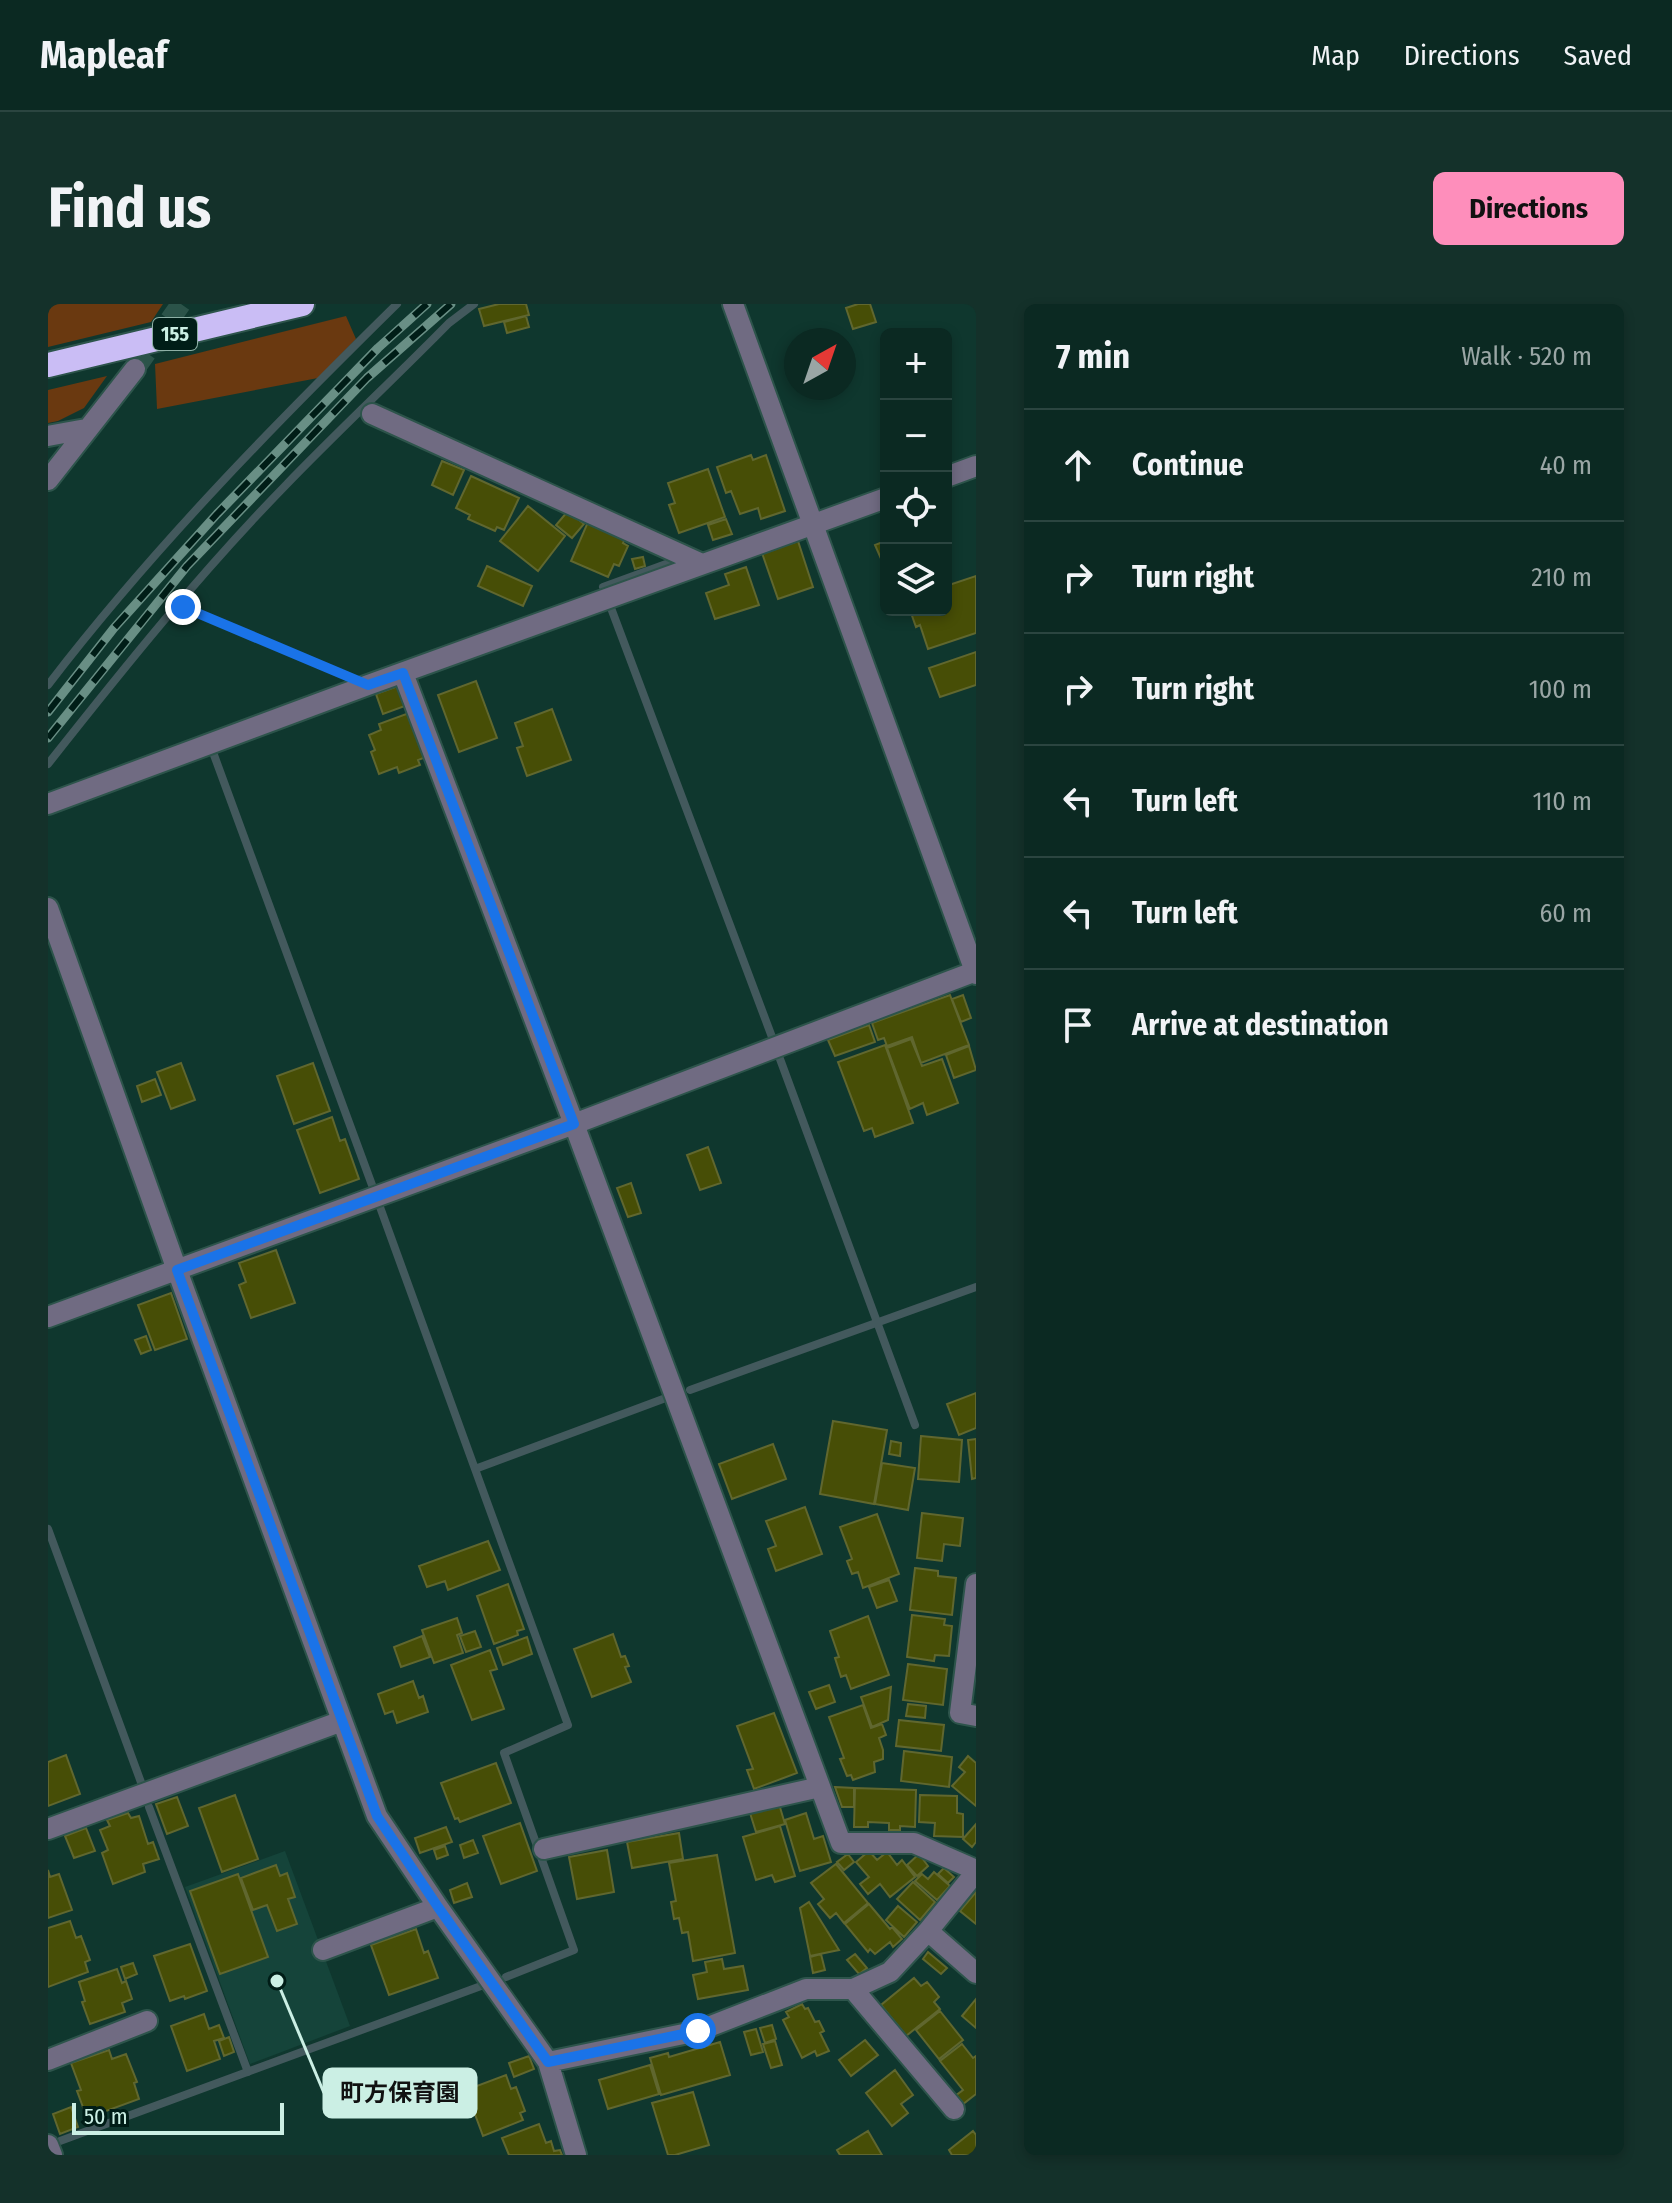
<!DOCTYPE html>
<html lang="en">
<head>
<meta charset="utf-8">
<style>
	body { margin:0; font-family:"Fira Sans Condensed","Noto Sans JP",sans-serif; background:#14312a; color:#f1f3f6 }
	.controls { position:absolute; right:24px; top:24px; display:grid; overflow:hidden; border-radius:12px; box-shadow:0 4px 12px #0003 }
	.controls button { width:72px; height:72px; display:grid; place-items:center; padding:0; border:0; border-bottom:2px solid #2b4540; background:#0b2922; color:#f1f3f6; font:40px sans-serif }
	.compass { position:absolute; left:736px; top:24px; width:72px; height:72px; border-radius:50%; background:#0b2922; box-shadow:0 4px 12px #0003; rotate:40deg }
	.scale { position:absolute; left:24px; bottom:20px; width:212px; box-sizing:border-box; padding-left:8px; border:4px solid #cbefe4; border-top:0; font-size:22px; line-height:28px; white-space:nowrap; color:#cbefe4; -webkit-text-stroke:6px #001d17; paint-order:stroke }
	.stop { position:absolute; width:24px; height:24px; margin:-18px; border:6px solid #1a73e8; border-radius:50%; background:#fff }
	.stop.end { background:#1a73e8; border-color:#fff; box-shadow:0 2px 8px #0008 }
	.list { margin:0; padding:0; list-style:none }
	h2 { display:flex; justify-content:space-between; align-items:center; height:104px; margin:0; padding:0 32px; font-size:34px }
	h2 small { font-size:26px; font-weight:400; color:#9aa6a5 }
	.list li { display:grid; grid-template-columns:52px 1fr auto; gap:24px; align-items:center; box-sizing:border-box; height:112px; padding:0 32px; border-top:2px solid #2b4540 }
	.list b { display:block; font-size:30px; white-space:nowrap }
	.list em { font-size:26px; font-style:normal; color:#9aa6a5 }
	.icon { flex:none; width:44px; height:44px; fill:none; stroke:currentColor; stroke-width:2; stroke-linecap:round; stroke-linejoin:round }
	.map { position:relative; flex:none; width:928px; height:1851px; overflow:hidden; border-radius:12px }
	header { display:flex; align-items:center; gap:48px; box-sizing:border-box; height:112px; padding:0 40px; background:#0b2922; border-bottom:2px solid #2b4540 }
	header strong { font-size:38px }
	nav { display:flex; gap:44px; margin-inline-start:auto; font-size:28px }
	.intro { display:flex; align-items:center; justify-content:space-between; box-sizing:border-box; height:192px; padding:0 48px }
	h1 { margin:0; font-size:56px }
	.button { padding:20px 36px; border-radius:12px; background:#fe8ebb; color:#111; font-size:28px; font-weight:700 }
	main { display:flex; gap:48px; padding:0 48px }
	aside { flex:1; background:#0b2922; border-radius:12px; box-shadow:0 4px 12px #0003 }
	.map>svg:first-child { display:block }
	.built { fill:#15443a }
	.green { fill:#6a3910 }
	.lines { fill:none; stroke-linecap:round; stroke-linejoin:round }
	.stream { stroke:#43595d; stroke-width:8 }
	.building { fill:#474e06; stroke:#60672f; stroke-width:2 }
	.minor-tunnel { stroke:#2b5349; stroke-width:20; stroke-dasharray:20 10; stroke-linecap:butt }
	.minor-casing { stroke:#2d544b; stroke-width:24 }
	.highway-casing { stroke:#2d544b; stroke-width:28 }
	.path { stroke:#73998f; stroke-width:5; stroke-dasharray:6 4; stroke-linecap:butt }
	.minor { stroke:#706b82; stroke-width:20 }
	.highway { stroke:#cabdf5; stroke-width:24 }
	.rail-casing { stroke:#698f85; stroke-width:9 }
	.rail { stroke:#001d17; stroke-width:6; stroke-dasharray:18; stroke-linecap:butt }
	.route { stroke:#1a73e8; stroke-width:10 }
	.labels { text-anchor:middle; stroke-width:7; stroke-linejoin:round; paint-order:stroke }
	.shield { fill:#001d17; stroke:#8eb0a6; stroke-width:2 }
	.shield-label { font-size:20px; font-weight:bold; fill:#cbefe4 }
	.leader { fill:none; stroke:#cbefe4; stroke-width:3 }
	.callout-dot { fill:#cbefe4; stroke:#001d17; stroke-width:3 }
	.callout { fill:#cbefe4; stroke:#cbefe4; stroke-width:3 }
	.callout-label { font-size:24px; text-anchor:middle; font-weight:bold; fill:#111 }
</style>
</head>
<body>
<header>
<strong>Mapleaf</strong>
<nav><a>Map</a><a>Directions</a><a>Saved</a></nav>
</header>
<div class="intro"><h1>Find us</h1><a class="button">Directions</a></div>
<main>
<div class="map">
<svg width="928" height="1851" viewBox="0 0 928 1851">
	<rect width="100%" height="100%" fill="#0f372e"/>
	<path class="built" d="M237 1547 302 1722 202 1760 137 1583Z"/>
	<path class="green" d="M0 0H115L103 18 0 43Z
		M298 12 308 35 270 74 109 105 107 60Z
		M59 72 36 104 10 117 0 119V86Z"/>
	<g class="lines">
		<path class="stream" d="M555 283 629 256
			M563 304 724 733
			M0 381C105 244 226 121 349 0
			M166 451 324 881
			M0 460C75 365 152 269 237 182 290 127 347 74 401 19L426 0
			M732 755 867 1121
			M332 903 427 1165
			M642 1086 928 983
			M0 1225 94 1481
			M101 1503 200 1768
			M458 1673 526 1646 456 1449 520 1421 427 1165 615 1095
			M12 1837 433 1682"/>
	</g>
	<path class="building" d="M451 0H478L481 11 436 22 431 5Z
		M810 0H822L828 18 805 25 798 4Z
		M478 12 481 23 459 29 456 18Z
		M703 151 705 156 718 151 737 207 713 215 710 204 692 210 683 187 678 189 669 163Z
		M394 157 416 166 405 191 384 181Z
		M660 165 677 213 631 229 621 201 627 199 620 179Z
		M423 172 471 194 456 226 449 223 447 227 420 215 422 211 408 204Z
		M480 202 517 232 490 267 452 237Z
		M520 207 536 220 524 234 508 221Z
		M678 215 684 230 665 236 660 221Z
		M540 218 577 235 575 239 580 242 571 262 566 260 560 273 523 257Z
		M750 237 765 283 730 295 714 249Z
		M837 237 838 240V266L827 241Z
		M595 253 597 262 587 265 584 255Z
		M439 262 484 282 475 302 430 282Z
		M698 263 711 301 667 315 658 289 681 281 677 270Z
		M928 272V329L880 345 872 321 868 323 862 306H898V282Z
		M928 348V381L892 393 881 364Z
		M428 377 449 434 411 448 390 391Z
		M350 382 357 402 335 410 328 390Z
		M504 405 523 456 479 472 469 444 475 442 467 419Z
		M361 409 378 453 370 456 372 461 351 469 349 463 331 470 323 448 327 446 321 431 333 426 331 420Z
		M902 691 921 741 873 759 864 733 839 742 836 734 830 736 824 719Z
		M915 691 923 714 913 718 904 695Z
		M821 721 827 738 787 752 780 736Z
		M863 735 874 762 894 755 910 799 879 811 875 799 862 805 839 744Z
		M837 741 865 819 827 833 824 824 816 827 790 758Z
		M921 742 928 766 906 774 898 751Z
		M133 759 147 796 123 805 109 768Z
		M265 759 282 807 246 820 229 772Z
		M107 775 113 791 94 798 89 782Z
		M284 813 292 837 297 835 311 875 272 889 249 826Z
		M660 843 673 879 652 886 639 851Z
		M583 879 593 909 580 913 569 884Z
		M228 946 247 999 203 1014 191 981 198 978 191 959Z
		M123 989 139 1035 107 1046 90 1001Z
		M98 1032 103 1046 93 1050 87 1036Z
		M928 1089V1124L911 1131 899 1100Z
		M785 1117 839 1126 826 1200 772 1190Z
		M873 1132 914 1136 911 1178 870 1175Z
		M928 1135V1174L924 1175 920 1136Z
		M843 1137 853 1139 852 1152 841 1150Z
		M725 1140 738 1175 684 1195 671 1160Z
		M834 1159 867 1164 860 1206 827 1200Z
		M757 1203 774 1250 728 1267 720 1245 728 1242 718 1217Z
		M874 1209 915 1214 912 1242 896 1240 894 1257 869 1254Z
		M829 1210 851 1270 815 1284 810 1268 804 1270 799 1257 804 1255 792 1223Z
		M440 1237 452 1266 400 1286 397 1277 379 1283 371 1262Z
		M867 1264 890 1267V1272L908 1274 904 1311 862 1306Z
		M841 1276 849 1297 829 1304 821 1283Z
		M460 1280 476 1325 469 1327 470 1331 446 1340 429 1292Z
		M864 1311 897 1315 896 1321 904 1322 901 1352 887 1351 886 1357 859 1353Z
		M820 1312 841 1371 803 1385 798 1371 793 1373 787 1354 791 1353 782 1327Z
		M409 1314 414 1329 409 1331 415 1349 386 1359 374 1326Z
		M427 1327 433 1343 418 1348 412 1332Z
		M565 1330 573 1353 577 1352 581 1362 577 1363 583 1378 544 1393 526 1345Z
		M374 1332 382 1353 353 1363 346 1343Z
		M479 1333 484 1350 455 1361 449 1344Z
		M442 1346 449 1365 442 1367 456 1405 424 1416 403 1361Z
		M860 1360 899 1365 895 1401 855 1396Z
		M365 1377 371 1394 375 1392 380 1408 349 1419 345 1407 337 1410 330 1390Z
		M781 1381 787 1398 768 1405 761 1388Z
		M843 1383 840 1416 824 1423 813 1393Z
		M860 1400 878 1402 877 1414 858 1412Z
		M815 1401 823 1424 834 1420 838 1431 831 1434 835 1446V1455L826 1458 827 1468 805 1476 803 1471 799 1472 792 1455 796 1454 781 1413Z
		M726 1409 749 1469 706 1485 699 1466 705 1465 689 1422Z
		M851 1416 896 1421 893 1447 848 1442Z
		M856 1447 904 1453 901 1483 853 1477Z
		M18 1451 32 1490 0 1502V1458Z
		M920 1452 928 1459V1502L904 1482 917 1468 911 1463Z
		M448 1459 463 1499 412 1518 410 1514 407 1515 393 1479Z
		M787 1483 806 1484V1503H794Z
		M807 1484 868 1486 867 1523 852 1522V1526H841V1519L820 1518V1523H806Z
		M187 1491 210 1555 174 1568 151 1504Z
		M872 1491 909 1492V1509L915 1510V1533L886 1532 887 1519 871 1518Z
		M129 1493 140 1522 119 1530 108 1500Z
		M731 1500 737 1520 708 1528 702 1509Z
		M80 1509 83 1514 91 1512 100 1540 105 1538 111 1555 95 1560 97 1568 65 1580 54 1549 60 1546 52 1526 62 1522 59 1516Z
		M758 1509 766 1535 775 1532 783 1558 752 1567 737 1516Z
		M472 1519 489 1567 453 1580 435 1532Z
		M928 1520V1538L924 1543 915 1535Z
		M732 1522 747 1572 727 1578 724 1571 708 1576 695 1533Z
		M398 1523 404 1538 372 1549 367 1534Z
		M38 1524 47 1547 26 1554 17 1532Z
		M631 1529 635 1555 584 1564 579 1538Z
		M425 1536 430 1549 416 1554 412 1541Z
		M397 1542 400 1551 389 1555 386 1546Z
		M559 1546 566 1588 529 1595 521 1553Z
		M821 1547 829 1556 839 1548 849 1561 854 1556 867 1573 842 1593 832 1580 820 1590 812 1580 821 1573 808 1558Z
		M800 1550 806 1558 796 1566 789 1558Z
		M871 1550 880 1562 869 1572 859 1561Z
		M669 1551 687 1649 645 1657 640 1628 634 1629 631 1614 626 1615 623 1598 628 1597 621 1559Z
		M788 1560 820 1599 796 1619 788 1609 782 1614 770 1600 776 1595 763 1579Z
		M228 1561 232 1572 239 1569 247 1593 240 1595 249 1620 229 1627 219 1601 205 1606 193 1574Z
		M896 1564 906 1573 900 1579 890 1570Z
		M0 1566 2 1573 11 1570 24 1606 0 1614Z
		M886 1568 902 1582 889 1596 867 1577 874 1570 880 1575Z
		M190 1570 220 1653 172 1670 142 1587Z
		M865 1578 887 1598 872 1616 849 1595Z
		M419 1579 424 1593 406 1599 402 1586Z
		M928 1588V1620L912 1607Z
		M761 1598 791 1646 762 1652 752 1604Z
		M821 1600 842 1625 844 1623 854 1635 845 1643 842 1638 827 1650 822 1645 820 1648 797 1620Z
		M850 1602 869 1618 856 1633 838 1616Z
		M22 1617 28 1634 33 1632 42 1656 37 1658 40 1668 0 1683V1624Z
		M368 1625 376 1649 380 1647 390 1674 341 1691 323 1641Z
		M142 1640 159 1687 137 1695 136 1692 122 1697 106 1652Z
		M880 1648 899 1664 893 1670 875 1655Z
		M773 1650 777 1666 765 1669 762 1653Z
		M807 1650 819 1664 811 1670 799 1656Z
		M674 1655 676 1665 695 1662 700 1686 650 1695 645 1671 659 1668 657 1658Z
		M85 1659 89 1670 77 1675 73 1663Z
		M69 1665 74 1679 78 1677 84 1695 74 1699 77 1708 42 1720 34 1698 37 1697 31 1678Z
		M866 1674 873 1682 879 1678 891 1693 886 1698 892 1705 858 1732 833 1701Z
		M928 1695V1724L914 1712Z
		M754 1700 757 1705 760 1704 767 1718 771 1717 776 1727 772 1729 781 1747 769 1752 767 1747 754 1754 735 1716 741 1713 738 1708Z
		M892 1707 915 1736 891 1755 868 1726Z
		M156 1710 161 1725 171 1721 176 1734 166 1737 172 1755 139 1767 123 1722Z
		M724 1721 728 1735 717 1739 712 1724Z
		M708 1725 715 1748 703 1751 696 1728Z
		M181 1733 186 1748 176 1752 171 1737Z
		M817 1736 830 1751 803 1772 791 1756Z
		M727 1737 734 1761 723 1764 715 1740Z
		M672 1738 682 1771 613 1791 602 1754 620 1749 621 1753Z
		M914 1740 925 1754 928 1752V1790L910 1804 903 1795 915 1786 892 1757Z
		M61 1746 64 1755 78 1750 89 1778 86 1779 91 1795 39 1814 29 1787 33 1786 23 1759Z
		M481 1752 486 1765 466 1773 461 1759Z
		M602 1761 611 1790 560 1805 551 1776Z
		M847 1766 865 1791 853 1800 860 1809 844 1822 818 1789Z
		M458 1771 463 1785 468 1783 477 1807 472 1809 475 1816 435 1832 418 1786Z
		M645 1788 661 1841 627 1851H620L604 1799Z
		M23 1803 30 1823 12 1830 5 1810Z
		M491 1820 498 1839 503 1837 506 1847 512 1846 514 1851H461L454 1834Z
		M820 1827 834 1851H792L789 1846Z
		M925 1827 928 1831V1851H904L901 1846Z"/>
	<g class="lines">
		<path class="minor-tunnel" d="M87 65 133 0"/>
		<g class="minor-casing">
			<path id="minor" d="M685 0 928 670
				M324 110 654 260
				M0 132 38 125
				M898 173 928 162
				M0 176 87 65
				M355 369 526 820 793 1539H866L928 1566
				M0 500 320 381 838 194
				M0 604 129 966 329 1512 390 1603 500 1758 528 1851
				M0 1013 526 820 928 667
				M928 1280 912 1409 928 1412
				M0 1525 294 1417
				M496 1545 772 1483
				M880 1627 928 1669
				M275 1646 390 1603
				M805 1685 906 1805
				M0 1756 99 1717
				M500 1758 650 1727 758 1685H805L842 1668 880 1627 928 1568
				M0 1841 4 1851"/>
		</g>
		<g class="highway-casing">
			<path id="highway" d="M0 61 254 0"/>
		</g>
		<path class="path" d="M135 303 289 368"/>
		<use href="#minor" class="minor"/>
		<use href="#highway" class="highway"/>
		<g class="rail-casing">
			<path id="rail" d="M0 408 66 324 169 210 330 44 379 0
				M0 434 139 262 319 74 403 0"/>
		</g>
		<use href="#rail" class="rail"/>
	</g>
	<g class="lines">
		<path class="route" d="M135 303 320 381 355 369 526 820 129 966 329 1512 390 1603 500 1758 650 1727"/>
	</g>
	<g class="labels">
		<rect class="shield" x="105" y="14" width="44" height="32" rx="6"/>
		<g class="shield-label">
			<text x="127" y="37">155</text>
		</g>
	</g>
	<path class="leader" d="M229 1677L276 1789"/>
	<circle class="callout-dot" cx="229" cy="1677" r="8"/>
	<rect class="callout" x="276" y="1765" width="152" height="48" rx="8"/>
	<g class="callout-label">
		<text x="352" y="1797">町方保育園</text>
	</g>
</svg>
<div class="controls">
<button>+</button>
<button>−</button>
<button><svg class="icon" aria-label="locate" viewBox="0 0 24 24"><circle cx="12" cy="12" r="6"/><path d="M12 2v4M12 18v4M2 12h4M18 12h4"/></svg></button>
<button><svg class="icon" aria-label="layers" viewBox="0 0 24 24"><path d="M12 4l9 5-9 5-9-5zM3 14l9 5 9-5"/></svg></button>
</div>
<svg class="compass" viewBox="-18 -18 36 36"><path d="M0-13l5 13h-10z" fill="#e53935"/><path d="M0 13l5-13h-10z" fill="#9aa6a5"/></svg>
<div class="scale">50 m</div>
<div class="stop" style="left:650px;top:1727px"></div>
<div class="stop end" style="left:135px;top:303px"></div>
</div>
<aside>
<h2>7 min<small>Walk · 520 m</small></h2>
<ul class="list">
<li><svg class="icon" aria-label="ahead" viewBox="0 0 24 24"><path d="M12 20V5M6 11l6-6 6 6"/></svg><div><b>Continue</b></div><em>40 m</em></li>
<li><svg class="icon" aria-label="right" viewBox="0 0 24 24"><path d="M7 20v-9h11M14 6l5 5-5 5"/></svg><div><b>Turn right</b></div><em>210 m</em></li>
<li><svg class="icon" aria-label="right" viewBox="0 0 24 24"><path d="M7 20v-9h11M14 6l5 5-5 5"/></svg><div><b>Turn right</b></div><em>100 m</em></li>
<li><svg class="icon" aria-label="left" viewBox="0 0 24 24"><path d="M17 20v-9H6M10 6l-5 5 5 5"/></svg><div><b>Turn left</b></div><em>110 m</em></li>
<li><svg class="icon" aria-label="left" viewBox="0 0 24 24"><path d="M17 20v-9H6M10 6l-5 5 5 5"/></svg><div><b>Turn left</b></div><em>60 m</em></li>
<li><svg class="icon" aria-label="arrive" viewBox="0 0 24 24"><path d="M6 21V4h12l-3 4 3 4H6"/></svg><div><b>Arrive at destination</b></div></li>
</ul>
</aside>
</main>
</body>
</html>
